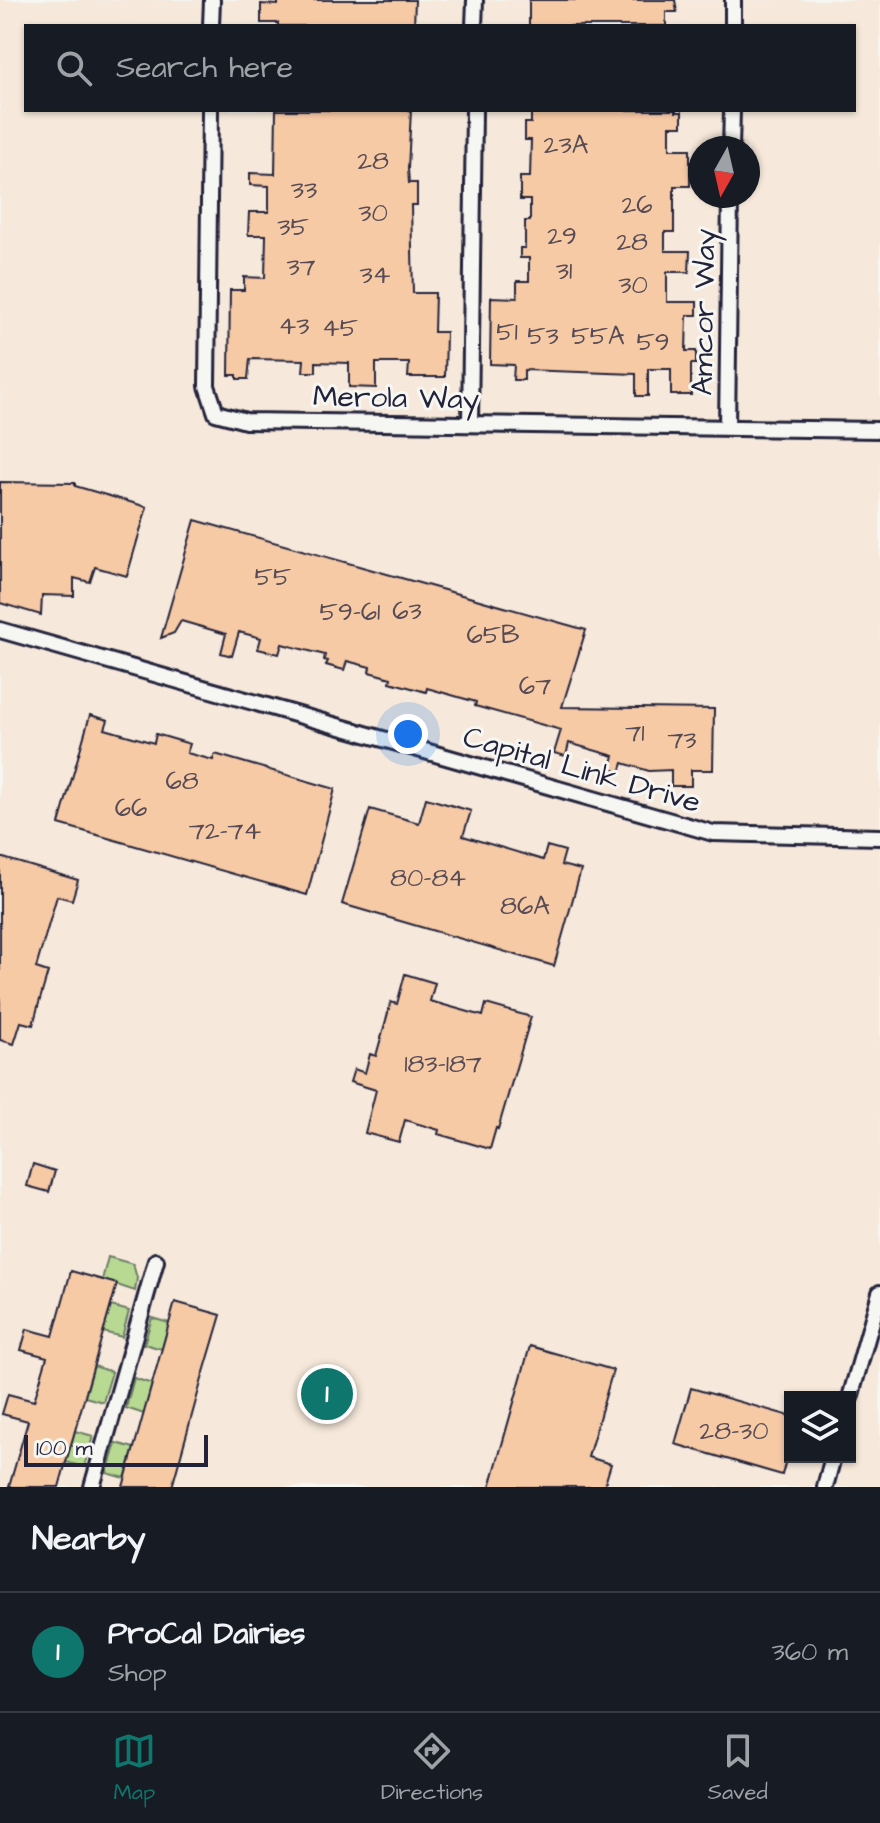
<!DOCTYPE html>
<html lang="en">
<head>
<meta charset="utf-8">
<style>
	body { margin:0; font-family:"Architects Daughter",sans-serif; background:#20242c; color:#f1f3f6 }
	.controls { position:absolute; right:24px; bottom:24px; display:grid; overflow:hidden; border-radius:0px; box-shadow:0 2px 6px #0004 }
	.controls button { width:72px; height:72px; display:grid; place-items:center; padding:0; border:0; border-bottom:2px solid #363941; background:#171b24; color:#f1f3f6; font:40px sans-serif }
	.compass { position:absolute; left:688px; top:136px; width:72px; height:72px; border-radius:50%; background:#171b24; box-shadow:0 2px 6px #0004; rotate:188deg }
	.scale { position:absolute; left:24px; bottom:20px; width:184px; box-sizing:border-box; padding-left:8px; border:4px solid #22223b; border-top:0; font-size:22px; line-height:28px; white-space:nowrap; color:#22223b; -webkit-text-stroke:6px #f6f6f2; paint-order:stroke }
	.you { position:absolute; left:408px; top:734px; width:28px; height:28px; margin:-20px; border:6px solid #fff; border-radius:50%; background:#1a73e8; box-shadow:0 0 0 12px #1a73e833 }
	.badge { display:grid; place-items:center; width:52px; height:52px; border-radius:50%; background:#0f766e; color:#fff; font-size:26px; font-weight:700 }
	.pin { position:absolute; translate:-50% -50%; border:4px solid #fff; box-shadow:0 2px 8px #0006 }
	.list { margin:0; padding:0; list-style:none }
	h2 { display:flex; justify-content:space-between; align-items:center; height:104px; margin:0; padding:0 32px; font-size:34px }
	h2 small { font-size:26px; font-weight:400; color:#9ea1a6 }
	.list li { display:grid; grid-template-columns:52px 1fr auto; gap:24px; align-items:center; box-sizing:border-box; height:120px; padding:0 32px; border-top:2px solid #363941 }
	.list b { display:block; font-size:30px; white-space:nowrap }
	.list p { margin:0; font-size:26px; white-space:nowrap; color:#9ea1a6 }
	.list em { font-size:26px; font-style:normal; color:#9ea1a6 }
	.icon { flex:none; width:44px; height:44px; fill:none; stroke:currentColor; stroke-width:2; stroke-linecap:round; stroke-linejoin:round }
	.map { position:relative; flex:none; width:880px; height:1487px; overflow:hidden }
	.search { position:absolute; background:#171b24; box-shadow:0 2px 6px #0004; left:24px; right:24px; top:24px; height:88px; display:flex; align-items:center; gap:20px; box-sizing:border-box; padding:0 28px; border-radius:0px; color:#9ea1a6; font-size:30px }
	.sheet { height:224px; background:#171b24 }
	nav { display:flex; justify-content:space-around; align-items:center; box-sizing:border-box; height:112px; border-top:2px solid #363941; background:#171b24; font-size:22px; color:#9ea1a6 }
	nav a { display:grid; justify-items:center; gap:4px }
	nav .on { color:#0f766e }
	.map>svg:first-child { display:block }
	.built { fill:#f6e9db; fill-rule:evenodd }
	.green { fill:#b8d992; stroke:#6d7e66; stroke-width:2 }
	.building { fill:#f7caa6; stroke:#22223b; stroke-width:2 }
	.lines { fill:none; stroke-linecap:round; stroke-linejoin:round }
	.minor-casing { stroke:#22223b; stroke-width:20 }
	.minor { stroke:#f6f6f2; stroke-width:14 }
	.labels { text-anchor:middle; stroke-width:6; stroke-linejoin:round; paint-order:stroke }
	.number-label { font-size:26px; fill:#574c56 }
	.street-label { font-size:30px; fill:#22223b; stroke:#f6f6f2 }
</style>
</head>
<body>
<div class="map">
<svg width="880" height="1487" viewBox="0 0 880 1487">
	<rect width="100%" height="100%" fill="#f6f6f2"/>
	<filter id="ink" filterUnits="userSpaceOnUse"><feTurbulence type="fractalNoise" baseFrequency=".0125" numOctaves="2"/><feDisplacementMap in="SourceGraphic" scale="16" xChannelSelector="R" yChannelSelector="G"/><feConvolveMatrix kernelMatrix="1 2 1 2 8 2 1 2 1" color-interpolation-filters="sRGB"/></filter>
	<g filter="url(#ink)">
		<path class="built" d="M0 0H880V1487H0ZM26 26H854V110H26ZM700 148H748V196H700ZM790 1397H850V1457H790Z"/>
		<path class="green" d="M108 1257 133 1264 137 1278 135 1291 102 1280Z
			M111 1306 129 1311 122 1337 103 1332Z
			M152 1318 169 1323 162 1349 144 1344Z
			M94 1366 112 1372 103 1402 85 1397Z
			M134 1378 152 1384 144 1414 126 1408Z
			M75 1431 93 1436 84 1467 66 1462Z
			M116 1443 134 1448 125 1478 107 1473Z"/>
		<path class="building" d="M278 0H415L414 26H278V23H261V4L278 5Z
			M529 0H675L677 12H666V26H529Z
			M276 110H411L408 169 409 183H417V205H411L413 293H435L434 332H446L445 377H408L409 363H376V388L349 387V363L316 362V372H303L304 360 250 359 248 379H237V375H229L230 290H244V277L265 278 266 235H248L249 212H269V186L250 185V173L275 174Z
			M531 110H676V112H682V126H670V149H690V186H674V232H665V251H690L689 272H667V302H697V315H687L686 351H696V364H691V395H671V369H648V396H636V374L524 370V380H513L514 365 490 364 491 297 517 298V281H529V258H520V248H525V221H530V200H520V177H530L531 140H525V123H531Z
			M0 482 75 483V486L147 507 127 576 95 567 90 582 74 578V596L42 595 41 615 0 603Z
			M195 520 586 630 562 707 714 709 713 770H691V786H671V770L649 771 623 763 620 772 610 769 614 756 569 743 566 756 554 753 561 730 475 706 476 702 427 688 426 692 390 682 391 678 369 672 370 667 347 661 344 670 326 665 328 661 324 660 325 655 282 644 279 654 258 649 261 638 239 632 232 656 221 653 226 634 181 621 174 633 161 638Z
			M90 715 108 720 105 729 154 743 156 734 190 744 187 753 213 760 215 754 335 789 307 895 59 824Z
			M426 798 471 811 463 836 543 860 547 846 565 851 561 865 581 870 554 966 342 904 370 809 419 823Z
			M0 857 78 880 72 900 57 896 36 968 48 972 39 1003 33 1025 21 1022 14 1044 0 1040Z
			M405 974 435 983 430 1001 483 1016 486 1004 531 1017 498 1129 496 1128 490 1149 438 1134 439 1130 405 1120 399 1142 365 1133 376 1090 350 1082 354 1069 365 1073 370 1054 376 1056 391 1002 397 1004Z
			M33 1164 55 1171 49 1192 27 1186Z
			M71 1271 117 1284 66 1462 59 1487H9L28 1421 2 1414 8 1394 34 1401 47 1357 21 1350 27 1329 53 1336Z
			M175 1302 221 1315 202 1379 172 1487H123Z
			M530 1346 613 1370 588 1457 611 1464 604 1487H490Z
			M691 1388 790 1416V1445L782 1475 675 1444Z"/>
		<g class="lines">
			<g class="minor-casing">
				<path id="minor" d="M211 26 212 0
					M474 26 475 0
					M733 26V0
					M210 110 207 386 216 413 246 421 880 430
					M731 148 732 110
					M470 424 474 110
					M727 428 730 196
					M0 630 713 833 880 837
					M850 1398 880 1293
					M92 1487 156 1261
					M825 1487 833 1457"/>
			</g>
			<use href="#minor" class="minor"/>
		</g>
	</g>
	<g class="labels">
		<g class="number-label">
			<text x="566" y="153">23A</text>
			<text x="373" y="169">28</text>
			<text x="304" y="198">33</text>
			<text x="637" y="213">26</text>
			<text x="373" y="221">30</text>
			<text x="293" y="235">35</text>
			<text x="562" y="244">29</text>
			<text x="632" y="250">28</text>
			<text x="301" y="275">37</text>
			<text x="564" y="279">31</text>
			<text x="375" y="283">34</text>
			<text x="633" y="293">30</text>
			<text x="294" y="334">43</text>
			<text x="340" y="336">45</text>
			<text x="507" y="340">51</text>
			<text x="543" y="344">53</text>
			<text x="598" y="344">55A</text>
			<text x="653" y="350">59</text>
			<text x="273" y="585">55</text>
			<text x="407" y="619">63</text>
			<text x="350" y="620">59-61</text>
			<text x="493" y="643">65B</text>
			<text x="535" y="694">67</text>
			<text x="635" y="741">71</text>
			<text x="682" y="748">73</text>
			<text x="182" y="789">68</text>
			<text x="131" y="816">66</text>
			<text x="225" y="839">72-74</text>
			<text x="428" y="886">80-84</text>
			<text x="525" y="914">86A</text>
			<text x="443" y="1072">183-187</text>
			<text x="734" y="1439">28-30</text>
		</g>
		<g class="street-label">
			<text transform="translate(703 312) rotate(-89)" y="10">Amcor Way</text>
			<text transform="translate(396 397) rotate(1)" y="10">Merola Way</text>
			<text transform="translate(582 769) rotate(16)" y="10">Capital Link Drive</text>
		</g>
	</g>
</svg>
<div class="controls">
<button><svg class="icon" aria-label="layers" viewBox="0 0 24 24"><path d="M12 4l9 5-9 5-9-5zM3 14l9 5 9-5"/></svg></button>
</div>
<svg class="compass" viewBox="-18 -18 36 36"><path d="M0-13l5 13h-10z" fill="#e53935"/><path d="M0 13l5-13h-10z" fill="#9ea1a6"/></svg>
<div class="scale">100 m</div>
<div class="you"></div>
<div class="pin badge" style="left:327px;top:1394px">1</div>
<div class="search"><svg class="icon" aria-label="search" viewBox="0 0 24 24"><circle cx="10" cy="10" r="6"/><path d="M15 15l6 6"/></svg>Search here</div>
</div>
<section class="sheet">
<h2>Nearby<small></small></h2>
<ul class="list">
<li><span class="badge">1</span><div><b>ProCal Dairies</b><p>Shop</p></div><em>360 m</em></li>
</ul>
</section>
<nav>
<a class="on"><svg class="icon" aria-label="map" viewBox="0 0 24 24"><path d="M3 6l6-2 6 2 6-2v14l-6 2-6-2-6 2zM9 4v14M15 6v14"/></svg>Map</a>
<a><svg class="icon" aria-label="directions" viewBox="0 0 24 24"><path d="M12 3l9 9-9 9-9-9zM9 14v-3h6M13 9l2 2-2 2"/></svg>Directions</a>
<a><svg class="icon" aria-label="saved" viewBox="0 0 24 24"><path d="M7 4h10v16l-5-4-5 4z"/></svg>Saved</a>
</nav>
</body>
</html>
